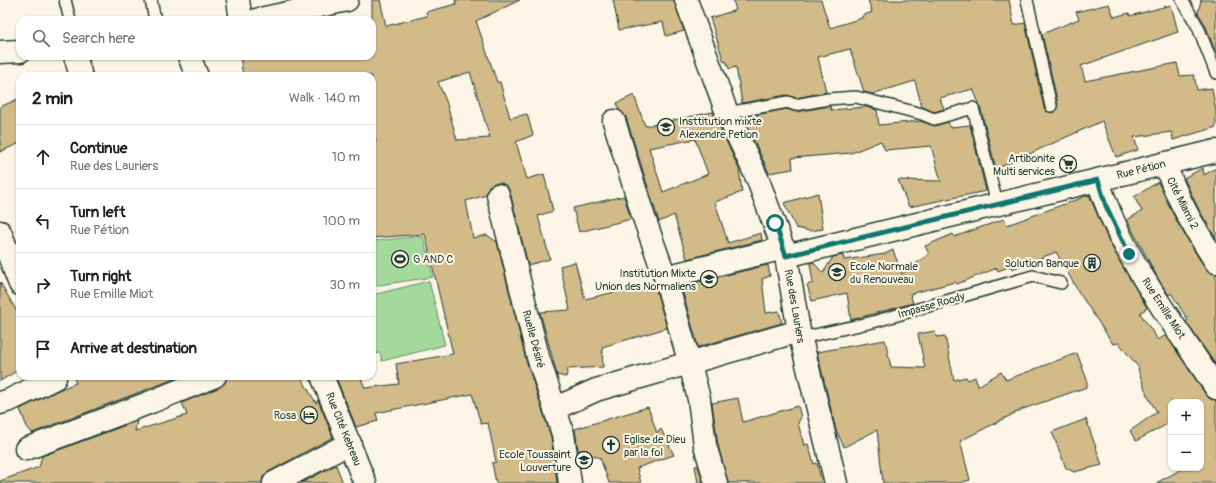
<!DOCTYPE html>
<html lang="en">
<head>
<meta charset="utf-8">
<style>
	body { margin:0; font-family:Pangolin,sans-serif; background:#f2f2f2; color:#202124 }
	.controls { position:absolute; right:12px; bottom:12px; display:grid; overflow:hidden; border-radius:8px; box-shadow:0 1px 3px #0004 }
	.controls button { width:36px; height:36px; display:grid; place-items:center; padding:0; border:0; border-bottom:1px solid #e0e0e0; background:#fff; color:#202124; font:20px sans-serif }
	.stop { position:absolute; width:12px; height:12px; margin:-9px; border:3px solid #0f766e; border-radius:50%; background:#fff }
	.stop.end { background:#0f766e; border-color:#fff; box-shadow:0 1px 4px #0008 }
	.list { margin:0; padding:0; list-style:none }
	h2 { display:flex; justify-content:space-between; align-items:center; height:52px; margin:0; padding:0 16px; font-size:17px }
	h2 small { font-size:13px; font-weight:400; color:#757577 }
	.list li { display:grid; grid-template-columns:26px 1fr auto; gap:12px; align-items:center; box-sizing:border-box; height:64px; padding:0 16px; border-top:1px solid #e0e0e0 }
	.list b { display:block; font-size:15px; white-space:nowrap }
	.list p { margin:0; font-size:13px; white-space:nowrap; color:#757577 }
	.list em { font-size:13px; font-style:normal; color:#757577 }
	.icon { flex:none; width:22px; height:22px; fill:none; stroke:currentColor; stroke-width:2; stroke-linecap:round; stroke-linejoin:round }
	.map { position:relative; flex:none; width:1216px; height:483px; overflow:hidden }
	.search { position:absolute; background:#fff; box-shadow:0 1px 3px #0004; left:16px; top:16px; width:360px; height:44px; display:flex; align-items:center; gap:10px; box-sizing:border-box; padding:0 14px; border-radius:12px; color:#757577; font-size:15px }
	.panel { position:absolute; background:#fff; box-shadow:0 1px 3px #0004; left:16px; top:72px; width:360px; height:308px; border-radius:12px }
	.map>svg:first-child { display:block }
	.green { fill:#a4d99c; stroke:#628b68 }
	.building { fill:#d3ba89; stroke:#1f3d34; fill-rule:evenodd }
	.lines { fill:none; stroke-linecap:round; stroke-linejoin:round }
	.service-casing { stroke:#1f3d34; stroke-width:14 }
	.minor-casing { stroke:#1f3d34; stroke-width:25 }
	.primary-casing { stroke:#1f3d34; stroke-width:25 }
	.service { stroke:#fcf5e5; stroke-width:11 }
	.minor { stroke:#fcf5e5; stroke-width:22 }
	.primary { stroke:#fcf5e5; stroke-width:22 }
	.route { stroke:#0f766e; stroke-width:5 }
	.labels { text-anchor:middle; stroke-width:4; stroke-linejoin:round; paint-order:stroke }
	.poi-label { font-size:11px; fill:#1f3d34; stroke:#fcf5e5; text-anchor:end }
	.street-label { font-size:11px; fill:#1f3d34; stroke:#fcf5e5 }
</style>
</head>
<body>
<div class="map">
<svg width="1216" height="483" viewBox="0 0 1216 483">
	<rect width="100%" height="100%" fill="#fcf5e5"/>
	<filter id="ink" filterUnits="userSpaceOnUse"><feTurbulence type="fractalNoise" baseFrequency=".025" numOctaves="2"/><feDisplacementMap in="SourceGraphic" scale="8" xChannelSelector="R" yChannelSelector="G"/><feConvolveMatrix kernelMatrix="1 2 1 2 8 2 1 2 1" color-interpolation-filters="sRGB"/></filter>
	<g filter="url(#ink)">
		<path class="green" d="M423 236 433 277 372 286V241Z
			M429 281 445 345 382 361 380 353 374 354 372 345V295Z"/>
		<path class="building" d="M372 0H380L386 26 427 16 426 12 456 4 455 0H520L476 21 497 82H500L510 118 527 114 533 135 516 142 527 179 544 174 553 211 538 216 550 259 528 265 510 192 507 186 501 183H495L489 186 486 195 466 201 473 238 487 235 497 242 526 360 551 437 557 483H496L492 463 496 462 488 423 481 424 472 394 376 413 378 421 356 427 337 380 340 376H360L365 388 399 384 396 364 453 354 425 234 372 238V143L376 142 372 127V76H243L240 56H372ZM470 72 490 138 457 140 446 101 438 82Z
			M613 0H674L684 31 666 36 663 22 619 30Z
			M733 0H821L830 28 862 18V16L872 12 868 0H1009L1014 25 1025 23 1044 108 1046 111 1052 113 1056 111 1058 104 1042 34 1079 19 1076 12 1109 4 1114 17 1129 13 1130 16 1171 5 1178 32 1081 66 1085 81 1177 63 1180 76 1194 75 1197 90 1212 88 1216 112V127L1173 140 1172 132 1134 137 1138 150 1116 157 1102 121 996 169 980 106 973 89 940 98 944 109 934 112 922 107 915 81 872 94 864 92 850 49 818 57 826 92 796 98 787 95 742 103 736 67 729 69 726 61 724 62 710 18 736 10Z
			M1201 0H1216V54L1205 24 1198 13Z
			M634 95 645 126 713 112 739 169 742 192 715 202 728 243 761 233 762 240 687 259 674 215 659 222 626 117 619 110 617 103ZM695 139 708 174 663 192 649 148Z
			M20 98V143L0 152V107Z
			M830 106 831 110 866 107 877 110 879 125 920 121 935 126 948 122 950 127 970 125 986 191 909 207 898 180 941 181 931 146 885 150 881 141 851 153 792 158 793 169 769 173 748 128 745 117 787 109 796 112Z
			M1203 168 1204 175 1216 168V239L1198 208 1184 178Z
			M1158 182 1176 220 1198 257 1206 269 1210 273 1216 274V365L1186 322 1188 320 1171 293 1169 295 1160 282 1127 220 1142 211 1134 197Z
			M818 193 823 229 810 231 796 228 784 203Z
			M1089 195 1109 242 1147 308 1140 313 1158 340 1166 335 1206 395 1210 399 1216 400V483H1156L1184 468H1201V402H1171V422L1136 441 1130 431 1157 412 1147 395 1138 369 1139 368 1119 343 1113 344 1078 291 1056 252 1012 269 1011 266 998 271 997 268 957 284 955 282 910 294 913 303 851 320 847 293 812 301 807 285 813 283 810 263 813 262 823 273 833 257 843 255 844 260 885 254 893 250 902 274 929 254 925 246 953 234 954 237 1004 219 1007 225 1021 220Z
			M624 196 631 219 579 232 573 208Z
			M575 262 585 299 654 283 667 328 602 347 603 367 568 369 566 377 557 375 540 312 570 310 560 266Z
			M768 265 770 276 762 279 766 313 779 311 782 323 698 347 681 286Z
			M0 282 20 317V369L0 381Z
			M935 331 936 337 945 336 954 380 966 377 968 380 975 377 978 386 1001 372 1006 380 1077 353 1087 380V387L1023 409 960 441 970 480 959 483H883L877 430 844 447 836 430 817 352 885 340 891 367 925 368 918 334Z
			M73 376H182L32 433 27 427 20 409 61 389 76 383Z
			M227 376H298L302 379 316 403 318 400 333 437 268 472 263 477 262 483H0V481L39 467 42 456 137 421 135 431 187 415 182 403 220 387 225 383Z
			M738 398 743 422 798 406 801 417 798 423 804 445 808 444 814 464 817 463 822 483H728L718 445 712 403Z
			M648 407 657 433 661 429 674 455 637 468 641 483H609L600 458 578 450 575 429Z
			M1086 419 1102 465 1074 472 1066 468 1052 432Z
			M336 465 343 483H301Z
			M695 466H698L703 482 698 483Z"/>
		<g class="lines">
			<g class="service-casing">
				<path id="service" d="M65 0 70 20
					M151 0 155 20
					M1027 0 1051 106
					M1182 0 1198 27 1216 73
					M727 113 788 102 795 105 828 99 856 97 922 114 934 119 973 108 997 204
					M801 338 873 322 1033 276 1061 283"/>
			</g>
			<g class="minor-casing">
				<path id="minor" d="M238 0 241 20
					M686 0 727 113 758 180 786 256 799 331 836 483
					M75 56 81 76
					M189 56 197 76
					M614 121 643 215 665 277 690 364 699 399 705 445 716 483
					M1165 163C1176 198 1196 231 1216 262
					M1098 180C1121 257 1173 322 1216 388
					M498 195 538 357 563 434 570 483
					M0 232 20 284
					M786 256 1216 151
					M665 277 784 248
					M322 376 365 483
					M0 403 10 400 55 378 54 376
					M556 408 596 390 799 331
					M26 449 151 402 215 376
					M274 483 350 443"/>
			</g>
			<g class="primary-casing">
				<path id="primary" d="M256 20 347 0
					M0 52 20 51"/>
			</g>
			<use href="#service" class="service"/>
			<use href="#minor" class="minor"/>
			<use href="#primary" class="primary"/>
		</g>
	</g>
	<g class="lines" filter="url(#ink)">
		<path class="route" d="M775 223 786 256 1098 180 1106 206 1129 254"/>
	</g>
	<defs>
		<g id="school-ring" transform="scale(0.9)"><circle r="9.5" fill="#fcf5e5" stroke="#1f3d34" stroke-width="1.5"/><path d="M0-5L7-2L0 1L-7-2ZM-4 1L0 2.5L4 1V4Q0 6-4 4Z" fill="#1f3d34"/></g>
		<g id="supermarket-ring" transform="scale(0.9)"><circle r="9.5" fill="#fcf5e5" stroke="#1f3d34" stroke-width="1.5"/><path d="M-6-5.5h2.5l.6 2H6L4.5 2H-2.5L-4.4-4H-6ZM-1.5 3.2a1.3 1.3 0 1 0 .1 0ZM3 3.2a1.3 1.3 0 1 0 .1 0Z" fill="#1f3d34"/></g>
		<g id="stadium-ring" transform="scale(0.9)"><circle r="9.5" fill="#fcf5e5" stroke="#1f3d34" stroke-width="1.5"/><path d="M0-5a6.5 5 0 1 0 0 10a6.5 5 0 1 0 0-10ZM-3.5-1.8h7v3.6h-7Z" fill="#1f3d34"/></g>
		<g id="building-ring" transform="scale(0.9)"><circle r="9.5" fill="#fcf5e5" stroke="#1f3d34" stroke-width="1.5"/><path d="M-4-6H4V6H1V3H-1V6H-4ZM-2.5-4.3h1.7v1.8h-1.7ZM.8-4.3h1.7v1.8H.8ZM-2.5-1h1.7V.8h-1.7ZM.8-1h1.7V.8H.8Z" fill="#1f3d34"/></g>
		<g id="hotel-ring" transform="scale(0.9)"><circle r="9.5" fill="#fcf5e5" stroke="#1f3d34" stroke-width="1.5"/><path d="M-6-4.5h1.5V1H6V5H4.5V3h-9V5H-6ZM-4 0a1.8 1.8 0 1 1 3.6 0ZM.5 0V-2.5h3Q6-2.5 6 0Z" fill="#1f3d34"/></g>
		<g id="church-ring" transform="scale(0.9)"><circle r="9.5" fill="#fcf5e5" stroke="#1f3d34" stroke-width="1.5"/><path d="M-1.2-6h2.4v3.5h3.3v2.4h-3.3V6h-2.4V-.1h-3.3v-2.4h3.3Z" fill="#1f3d34"/></g>
	</defs>
	<g fill-rule="evenodd">
		<use href="#school-ring" x="666" y="127"/>
		<use href="#supermarket-ring" x="1068" y="164"/>
		<use href="#stadium-ring" x="400" y="259"/>
		<use href="#building-ring" x="1092" y="263"/>
		<use href="#school-ring" x="837" y="272"/>
		<use href="#school-ring" x="709" y="279"/>
		<use href="#hotel-ring" x="309" y="415"/>
		<use href="#church-ring" x="611" y="445"/>
		<use href="#school-ring" x="584" y="460"/>
	</g>
	<g class="labels">
		<g class="poi-label">
			<text x="679" y="125" text-anchor="start">Insttitution mixte<tspan x="679" dy="13">Alexendre Petion</tspan></text>
			<text x="1055" y="162">Artibonite<tspan x="1055" dy="13">Multi services</tspan></text>
			<text x="413" y="263" text-anchor="start">G AND C</text>
			<text x="1079" y="267">Solution Banque</text>
			<text x="850" y="270" text-anchor="start">Ecole Normale<tspan x="850" dy="13">du Renouveau</tspan></text>
			<text x="696" y="277">Institution Mixte<tspan x="696" dy="13">Union des Normaliens</tspan></text>
			<text x="296" y="419">Rosa</text>
			<text x="624" y="443" text-anchor="start">Eglise de Dieu<tspan x="624" dy="13">par la fol</tspan></text>
			<text x="571" y="458">Ecole Toussaint<tspan x="571" dy="13">Louverture</tspan></text>
		</g>
		<g class="street-label">
			<text transform="translate(1141 169) rotate(-14)" y="4">Rue Pétion</text>
			<text transform="translate(1183 203) rotate(63)" y="4">Cité Miami 2</text>
			<text transform="translate(931 305) rotate(-16)" y="4">Impasse Roody</text>
			<text transform="translate(795 306) rotate(80)" y="4">Rue des Lauriers</text>
			<text transform="translate(1164 308) rotate(57)" y="4">Rue Emille Miot</text>
			<text transform="translate(534 339) rotate(75)" y="4">Ruelle Désiré</text>
			<text transform="translate(344 429) rotate(68)" y="4">Rue Cité Kebreau</text>
		</g>
	</g>
</svg>
<div class="controls">
<button>+</button>
<button>−</button>
</div>
<div class="stop" style="left:775px;top:223px"></div>
<div class="stop end" style="left:1129px;top:254px"></div>
<div class="search"><svg class="icon" aria-label="search" viewBox="0 0 24 24"><circle cx="10" cy="10" r="6"/><path d="M15 15l6 6"/></svg>Search here</div>
<section class="panel">
<h2>2 min<small>Walk · 140 m</small></h2>
<ul class="list">
<li><svg class="icon" aria-label="ahead" viewBox="0 0 24 24"><path d="M12 20V5M6 11l6-6 6 6"/></svg><div><b>Continue</b><p>Rue des Lauriers</p></div><em>10 m</em></li>
<li><svg class="icon" aria-label="left" viewBox="0 0 24 24"><path d="M17 20v-9H6M10 6l-5 5 5 5"/></svg><div><b>Turn left</b><p>Rue Pétion</p></div><em>100 m</em></li>
<li><svg class="icon" aria-label="right" viewBox="0 0 24 24"><path d="M7 20v-9h11M14 6l5 5-5 5"/></svg><div><b>Turn right</b><p>Rue Emille Miot</p></div><em>30 m</em></li>
<li><svg class="icon" aria-label="arrive" viewBox="0 0 24 24"><path d="M6 21V4h12l-3 4 3 4H6"/></svg><div><b>Arrive at destination</b></div></li>
</ul>
</section>
</div>
</body>
</html>
